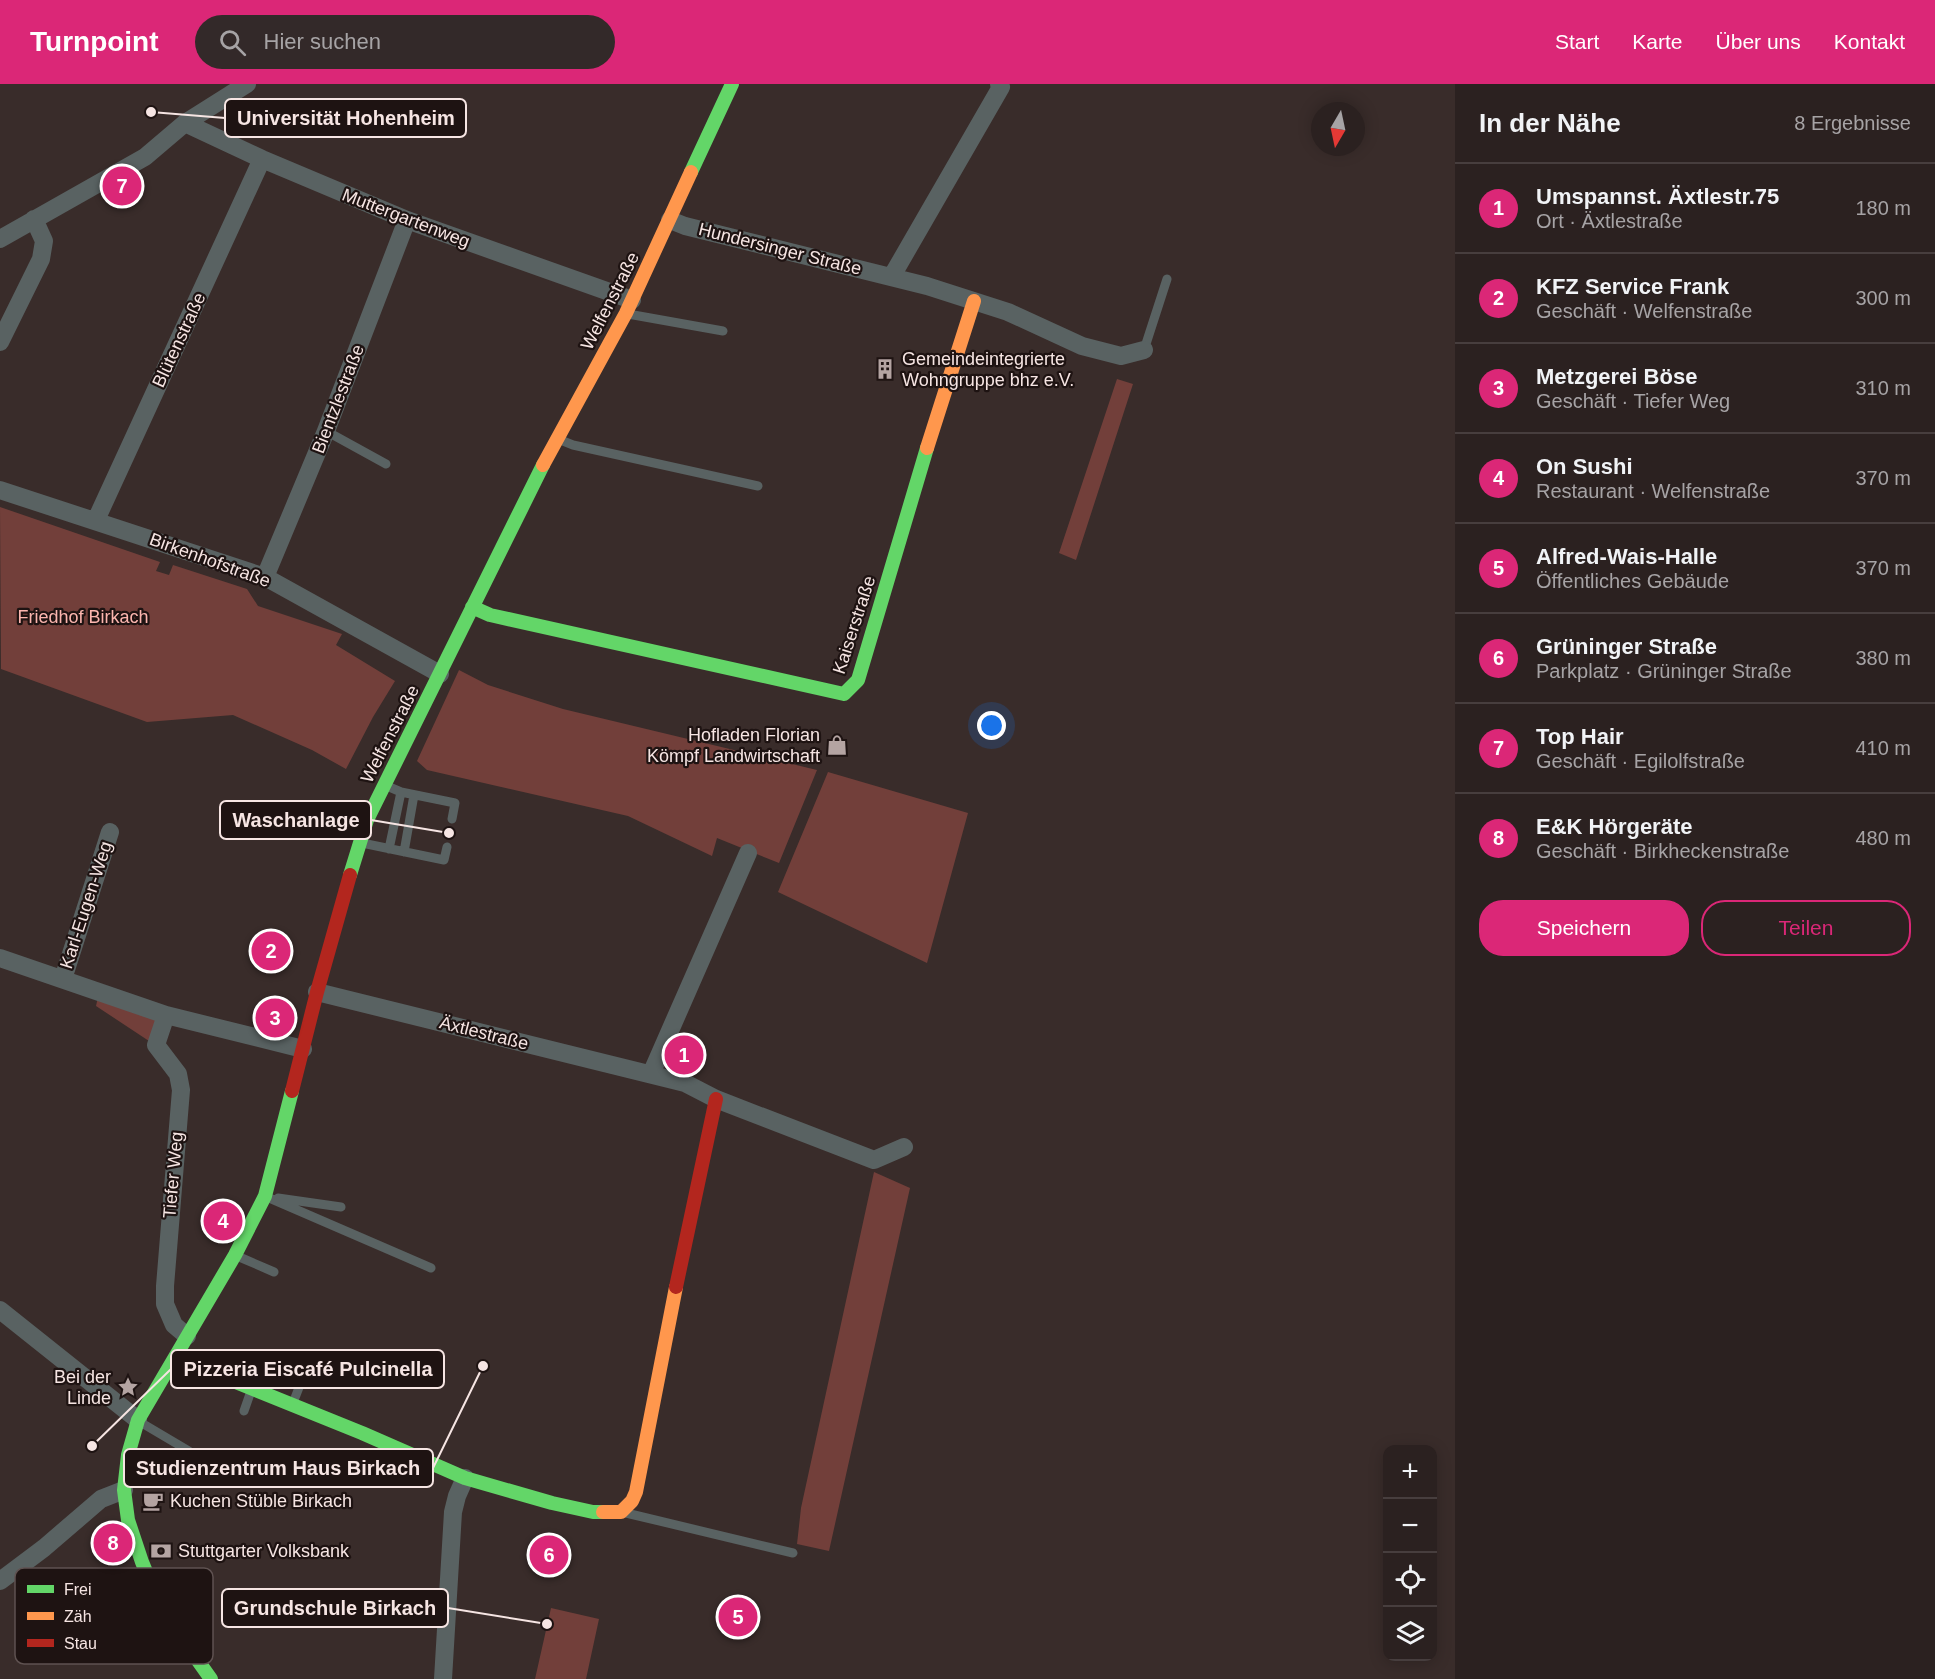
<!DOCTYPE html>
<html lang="de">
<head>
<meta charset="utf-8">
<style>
	body { margin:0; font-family:Helvetica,sans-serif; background:#332929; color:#f1f3f6 }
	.controls { position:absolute; right:18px; bottom:18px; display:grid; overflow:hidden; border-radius:12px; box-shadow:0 3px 15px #0003 }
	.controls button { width:54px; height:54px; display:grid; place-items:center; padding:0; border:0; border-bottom:2px solid #473e3e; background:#2b2120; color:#f1f3f6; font:30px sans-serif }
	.compass { position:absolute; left:1311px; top:18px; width:54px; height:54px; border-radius:50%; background:#2b2120; box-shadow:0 3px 15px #0003; rotate:189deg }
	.you { position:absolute; left:992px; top:642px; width:21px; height:21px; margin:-15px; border:4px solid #fff; border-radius:50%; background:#1a73e8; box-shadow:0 0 0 9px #1a73e833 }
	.badge { display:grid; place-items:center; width:39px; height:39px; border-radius:50%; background:#db2777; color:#fff; font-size:20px; font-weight:700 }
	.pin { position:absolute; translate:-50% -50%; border:3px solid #fff; box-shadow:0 2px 6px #0006 }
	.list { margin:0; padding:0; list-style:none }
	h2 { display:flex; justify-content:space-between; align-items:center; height:78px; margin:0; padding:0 24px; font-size:26px }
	h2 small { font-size:20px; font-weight:400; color:#a6a3a5 }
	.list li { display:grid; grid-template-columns:39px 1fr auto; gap:18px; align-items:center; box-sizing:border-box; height:90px; padding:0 24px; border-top:2px solid #473e3e }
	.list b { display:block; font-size:22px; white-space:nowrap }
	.list p { margin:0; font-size:20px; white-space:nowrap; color:#a6a3a5 }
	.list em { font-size:20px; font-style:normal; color:#a6a3a5 }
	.actions { display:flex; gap:12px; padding:18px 24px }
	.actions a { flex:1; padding:14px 0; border:2px solid #db2777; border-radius:24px; text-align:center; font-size:21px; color:#db2777 }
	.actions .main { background:#db2777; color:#fff }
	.icon { flex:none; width:33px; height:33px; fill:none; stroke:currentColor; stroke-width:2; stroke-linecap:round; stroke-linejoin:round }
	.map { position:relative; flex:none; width:1455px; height:1595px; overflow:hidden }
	header { display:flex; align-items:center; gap:36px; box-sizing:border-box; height:84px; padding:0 30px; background:#db2777; color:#fff }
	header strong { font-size:28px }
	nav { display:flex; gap:33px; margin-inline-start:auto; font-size:21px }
	.search { width:420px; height:54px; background:#332929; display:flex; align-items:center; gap:15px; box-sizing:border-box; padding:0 21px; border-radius:33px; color:#a6a3a5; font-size:22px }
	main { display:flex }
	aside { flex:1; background:#2b2120 }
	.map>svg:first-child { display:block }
	.green { fill:#723f3a }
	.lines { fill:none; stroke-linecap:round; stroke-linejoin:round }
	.lane { stroke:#596262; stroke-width:9 }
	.street { stroke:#596262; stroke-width:18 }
	.fast { stroke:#63d668; stroke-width:14 }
	.slow { stroke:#ff974d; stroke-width:14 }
	.jam { stroke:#b3261e; stroke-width:14 }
	.labels { text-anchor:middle; stroke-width:4.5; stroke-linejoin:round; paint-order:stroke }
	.street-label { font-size:18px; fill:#f6e5e3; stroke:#1e1312 }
	.poi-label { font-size:18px; fill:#f6e5e3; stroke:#1e1312; text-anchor:start }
	.park-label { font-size:18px; fill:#fcb6af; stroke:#1e1312 }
	.key { fill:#1e1312; stroke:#5f5251; stroke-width:1.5 }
	.key-label { font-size:16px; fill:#f6e5e3 }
	.leader { fill:none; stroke:#f6e5e3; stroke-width:2 }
	.callout-dot { fill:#f6e5e3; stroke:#1e1312; stroke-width:2 }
	.callout { fill:#1e1312; stroke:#f6e5e3; stroke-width:2 }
	.callout-label { font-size:20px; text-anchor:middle; font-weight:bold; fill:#f6e5e3 }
</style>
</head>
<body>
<header>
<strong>Turnpoint</strong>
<div class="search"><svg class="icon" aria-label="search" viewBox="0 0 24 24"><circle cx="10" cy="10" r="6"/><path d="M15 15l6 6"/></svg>Hier suchen</div>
<nav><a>Start</a><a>Karte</a><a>Über uns</a><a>Kontakt</a></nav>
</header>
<main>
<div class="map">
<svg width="1455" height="1595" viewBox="0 0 1455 1595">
	<rect width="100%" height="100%" fill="#392c2a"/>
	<path class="green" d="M1117 295 1133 300 1076 476 1059 469Z
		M0 423 160 478 156 487 169 491 173 481 247 505 258 522 342 550 336 561 395 597 373 633 346 685 312 666 233 631 147 638 1 585Z
		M459 586 488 601 563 625 817 686 779 779 717 754 712 772 628 732 427 686 417 677Z
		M828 688 968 729 927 879 778 808Z
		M98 913 160 934 152 959 96 922Z
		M874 1088 910 1104 829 1467 797 1460 801 1424Z
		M551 1524 599 1535 586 1595H535Z"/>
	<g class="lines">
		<path class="lane" d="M628 230 723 247
			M1144 266 1167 195
			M326 347 386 380
			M558 355 573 361 758 402
			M387 702 401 708 455 719 452 735
			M362 759 444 776 447 763
			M389 765 401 708
			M404 768 414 711
			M267 1113 431 1184
			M278 1114 341 1123
			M237 1172 274 1188
			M293 1319 305 1288
			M244 1327 251 1307
			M140 1338 189 1367
			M626 1429 793 1469"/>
		<path class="street" d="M185 39 262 75 407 136 632 216
			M670 136 685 142 927 202 1008 228 1082 262 1121 272 1144 266
			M0 155 145 73 185 39 247 0
			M892 192 1001 3 999 0
			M0 258 41 175 44 157 34 135
			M0 406 265 493 440 590
			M96 436 262 75
			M265 493 326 347 407 136
			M0 874 166 931 303 965
			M63 895 110 748
			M317 908 685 999 716 1015 874 1076 904 1063
			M166 931 156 961 178 990 181 1006 165 1202V1220L174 1241 187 1252
			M651 990 748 769
			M0 1226 138 1336
			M0 1497 44 1464 101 1415 124 1406
			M443 1595 453 1428 457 1412 465 1394"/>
		<path class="fast" d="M691 88 732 0
			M472 523 490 531 844 610 858 596 927 364
			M350 791 367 736 543 381
			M176 1272 191 1280 362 1349 465 1394 552 1419 593 1428H603
			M211 1595 174 1543 154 1507 142 1478 128 1436 124 1406 128 1371 138 1336 235 1171 265 1112 292 1007"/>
		<path class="slow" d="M927 364 974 217
			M543 381 626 229 691 88
			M603 1428H621L632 1417 636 1408 676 1203"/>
		<path class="jam" d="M292 1007 317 908 350 791
			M676 1203 716 1015"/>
	</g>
	<defs>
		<g id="building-bare" transform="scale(1.62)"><path d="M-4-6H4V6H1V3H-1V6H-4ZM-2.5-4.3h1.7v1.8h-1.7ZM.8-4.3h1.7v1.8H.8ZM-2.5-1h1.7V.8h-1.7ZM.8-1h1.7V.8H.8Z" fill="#b4a4a2" stroke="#1e1312" stroke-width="2.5" paint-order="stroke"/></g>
		<g id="shop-bare" transform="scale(1.62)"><path d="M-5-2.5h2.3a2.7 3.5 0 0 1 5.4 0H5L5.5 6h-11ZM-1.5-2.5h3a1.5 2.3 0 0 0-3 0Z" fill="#b4a4a2" stroke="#1e1312" stroke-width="2.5" paint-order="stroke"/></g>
		<g id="sight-bare" transform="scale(1.62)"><path d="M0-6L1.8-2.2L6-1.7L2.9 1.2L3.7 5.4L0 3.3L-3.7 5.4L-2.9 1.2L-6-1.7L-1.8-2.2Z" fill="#b4a4a2" stroke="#1e1312" stroke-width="2.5" paint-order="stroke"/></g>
		<g id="cafe-bare" transform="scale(1.62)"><path d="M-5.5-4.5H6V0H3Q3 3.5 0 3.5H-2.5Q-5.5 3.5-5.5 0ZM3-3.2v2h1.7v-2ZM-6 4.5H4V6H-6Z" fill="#b4a4a2" stroke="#1e1312" stroke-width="2.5" paint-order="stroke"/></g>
		<g id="bank-bare" transform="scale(1.62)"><path d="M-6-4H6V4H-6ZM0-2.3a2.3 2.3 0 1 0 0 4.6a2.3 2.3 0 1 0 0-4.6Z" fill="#b4a4a2" stroke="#1e1312" stroke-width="2.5" paint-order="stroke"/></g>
	</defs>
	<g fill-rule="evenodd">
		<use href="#building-bare" x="885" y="285"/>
		<use href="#shop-bare" x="837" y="661"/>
		<use href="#sight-bare" x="128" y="1303"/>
		<use href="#cafe-bare" x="153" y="1417"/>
		<use href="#bank-bare" x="161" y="1467"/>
	</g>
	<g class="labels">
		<g class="street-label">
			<text transform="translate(406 134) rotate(21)" y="6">Muttergartenweg</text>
			<text transform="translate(780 165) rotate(14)" y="6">Hundersinger Straße</text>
			<text transform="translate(610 217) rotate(-63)" y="6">Welfenstraße</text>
			<text transform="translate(179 256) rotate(-65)" y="6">Blütenstraße</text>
			<text transform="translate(338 315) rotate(-69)" y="6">Bientzlestraße</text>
			<text transform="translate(210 476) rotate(20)" y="6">Birkenhofstraße</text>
			<text transform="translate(854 541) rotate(-72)" y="6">Kaiserstraße</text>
			<text transform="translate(390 650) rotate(-63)" y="6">Welfenstraße</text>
			<text transform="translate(86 821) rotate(-72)" y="6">Karl-Eugen-Weg</text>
			<text transform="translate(484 949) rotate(14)" y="6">Äxtlestraße</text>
			<text transform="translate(173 1091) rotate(-85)" y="6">Tiefer Weg</text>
		</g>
		<g class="poi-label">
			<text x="902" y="281">Gemeindeintegrierte<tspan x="902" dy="21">Wohngruppe bhz e.V.</tspan></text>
			<text x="820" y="657" text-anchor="end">Hofladen Florian<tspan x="820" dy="21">Kömpf Landwirtschaft</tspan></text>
			<text x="111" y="1299" text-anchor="end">Bei der<tspan x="111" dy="21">Linde</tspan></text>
			<text x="170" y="1423">Kuchen Stüble Birkach</text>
			<text x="178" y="1473">Stuttgarter Volksbank</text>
		</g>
		<g class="park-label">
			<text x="83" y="539">Friedhof Birkach</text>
		</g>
	</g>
	<rect x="15" y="1484" width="198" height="96" rx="9" class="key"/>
	<rect x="27" y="1501" width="27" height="8" fill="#63d668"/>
	<rect x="27" y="1528" width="27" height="8" fill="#ff974d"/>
	<rect x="27" y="1555" width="27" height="8" fill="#b3261e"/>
	<g class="key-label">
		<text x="64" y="1511">Frei</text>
		<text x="64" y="1538">Zäh</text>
		<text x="64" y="1565">Stau</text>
	</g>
	<path class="leader" d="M151 28L225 34M449 749L371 736M92 1362L171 1285M483 1282L433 1384M547 1540L448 1524"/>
	<g class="callout-dot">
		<circle cx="151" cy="28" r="6"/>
		<circle cx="449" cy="749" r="6"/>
		<circle cx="92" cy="1362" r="6"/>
		<circle cx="483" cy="1282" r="6"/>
		<circle cx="547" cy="1540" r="6"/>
	</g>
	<g class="callout">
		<rect x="225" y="15" width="241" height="38" rx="6"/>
		<rect x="220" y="717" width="151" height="38" rx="6"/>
		<rect x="171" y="1266" width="273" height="38" rx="6"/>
		<rect x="124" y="1365" width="309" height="38" rx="6"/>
		<rect x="222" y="1505" width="226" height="38" rx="6"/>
	</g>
	<g class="callout-label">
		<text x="346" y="41">Universität Hohenheim</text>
		<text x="296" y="743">Waschanlage</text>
		<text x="308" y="1292">Pizzeria Eiscafé Pulcinella</text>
		<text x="278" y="1391">Studienzentrum Haus Birkach</text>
		<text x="335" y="1531">Grundschule Birkach</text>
	</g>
</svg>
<div class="controls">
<button>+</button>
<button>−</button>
<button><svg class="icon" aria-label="locate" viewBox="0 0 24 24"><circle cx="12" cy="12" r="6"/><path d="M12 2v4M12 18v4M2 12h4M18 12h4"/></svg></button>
<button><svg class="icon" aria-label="layers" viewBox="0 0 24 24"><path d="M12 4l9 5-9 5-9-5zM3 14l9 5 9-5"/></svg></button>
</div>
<svg class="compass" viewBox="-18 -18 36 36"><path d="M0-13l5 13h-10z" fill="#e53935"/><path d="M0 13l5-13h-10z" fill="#a6a3a5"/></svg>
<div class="you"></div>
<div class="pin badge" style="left:684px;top:971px">1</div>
<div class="pin badge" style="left:271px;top:867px">2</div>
<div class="pin badge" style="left:275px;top:934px">3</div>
<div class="pin badge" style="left:223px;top:1137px">4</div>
<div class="pin badge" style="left:738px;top:1533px">5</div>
<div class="pin badge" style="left:549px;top:1471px">6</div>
<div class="pin badge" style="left:122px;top:102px">7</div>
<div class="pin badge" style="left:113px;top:1459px">8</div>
</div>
<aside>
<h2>In der Nähe<small>8 Ergebnisse</small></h2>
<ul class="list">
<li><span class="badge">1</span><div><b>Umspannst. Äxtlestr.75</b><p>Ort · Äxtlestraße</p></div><em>180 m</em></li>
<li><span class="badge">2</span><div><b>KFZ Service Frank</b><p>Geschäft · Welfenstraße</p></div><em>300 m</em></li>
<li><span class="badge">3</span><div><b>Metzgerei Böse</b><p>Geschäft · Tiefer Weg</p></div><em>310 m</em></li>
<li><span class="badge">4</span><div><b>On Sushi</b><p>Restaurant · Welfenstraße</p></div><em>370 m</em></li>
<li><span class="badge">5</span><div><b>Alfred-Wais-Halle</b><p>Öffentliches Gebäude</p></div><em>370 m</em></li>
<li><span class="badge">6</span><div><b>Grüninger Straße</b><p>Parkplatz · Grüninger Straße</p></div><em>380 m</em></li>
<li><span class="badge">7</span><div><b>Top Hair</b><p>Geschäft · Egilolfstraße</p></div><em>410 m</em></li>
<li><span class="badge">8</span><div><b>E&amp;K Hörgeräte</b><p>Geschäft · Birkheckenstraße</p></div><em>480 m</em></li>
</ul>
<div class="actions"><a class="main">Speichern</a><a>Teilen</a></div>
</aside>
</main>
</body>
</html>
